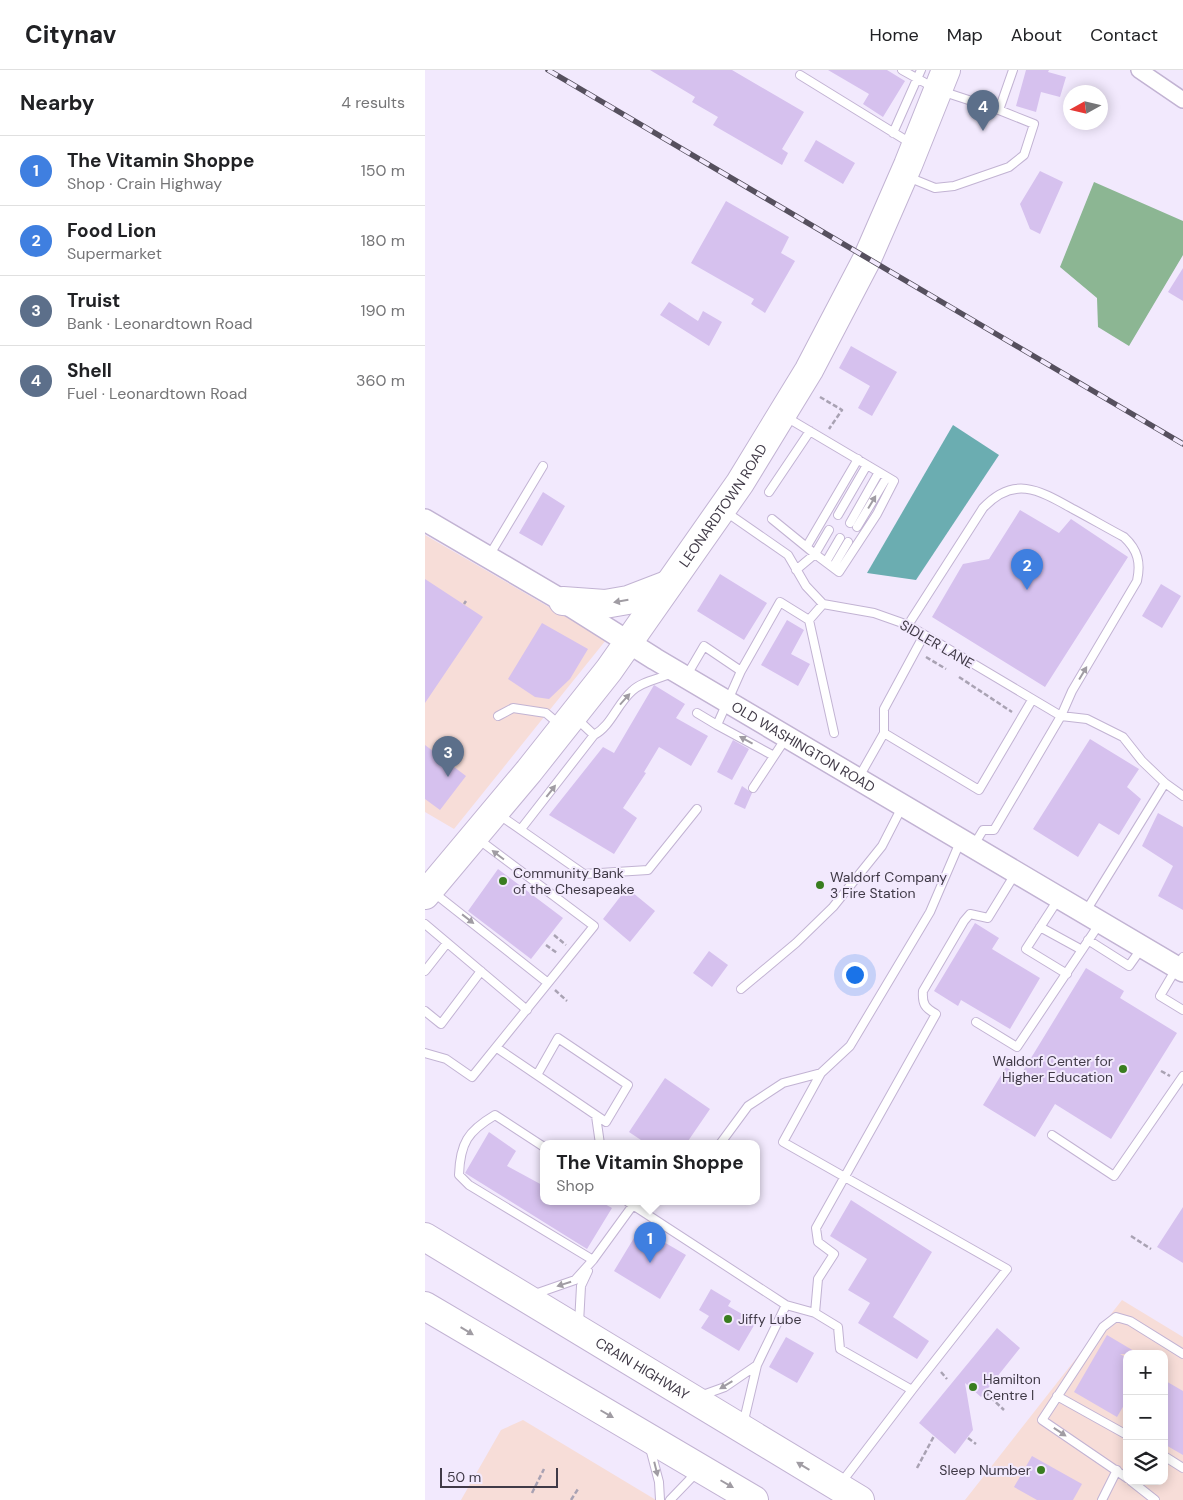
<!DOCTYPE html>
<html lang="en">
<head>
<meta charset="utf-8">
<style>
	body { margin:0; font-family:"DM Sans",sans-serif; background:#f2f2f2; color:#202124 }
	.controls { position:absolute; right:15px; bottom:15px; display:grid; overflow:hidden; border-radius:10px; box-shadow:0 2px 12px #0003 }
	.controls button { width:45px; height:45px; display:grid; place-items:center; padding:0; border:0; border-bottom:1px solid #e0e0e0; background:#fff; color:#202124; font:25px sans-serif }
	.compass { position:absolute; left:638px; top:15px; width:45px; height:45px; border-radius:50%; background:#fff; box-shadow:0 2px 12px #0003; rotate:262deg }
	.scale { position:absolute; left:15px; bottom:12px; width:118px; box-sizing:border-box; padding-left:5px; border:2px solid #403a47; border-top:0; font-size:14px; line-height:18px; white-space:nowrap; color:#403a47; -webkit-text-stroke:4px #f2e9fd; paint-order:stroke }
	.you { position:absolute; left:429px; top:904px; width:18px; height:18px; margin:-12px; border:4px solid #fff; border-radius:50%; background:#1a73e8; box-shadow:0 0 0 8px #1a73e833 }
	.badge { display:grid; place-items:center; width:32px; height:32px; border-radius:50%; background:#2563eb; color:#fff; font-size:16px; font-weight:700 }
	.pin { position:absolute; translate:-50% -41px; filter:drop-shadow(0 1px 2px #0008) }
	.pin::after { content:''; position:absolute; top:26px; width:18px; height:15px; background:inherit; clip-path:polygon(0 0,100% 0,50% 100%) }
	.popup { position:absolute; left:115px; top:1070px; width:220px; height:65px; box-sizing:border-box; display:grid; place-content:center; border-radius:10px; background:#fff; filter:drop-shadow(0 1px 4px #0005); font-size:16px; white-space:nowrap; color:#757577 }
	.popup b { font-size:19px; color:#202124 }
	.popup::after { content:''; position:absolute; left:50%; top:100%; margin-left:-10px; border:10px solid transparent; border-top-color:#fff }
	.list { margin:0; padding:0; list-style:none }
	h2 { display:flex; justify-content:space-between; align-items:center; height:65px; margin:0; padding:0 20px; font-size:21px }
	h2 small { font-size:16px; font-weight:400; color:#757577 }
	.list li { display:grid; grid-template-columns:32px 1fr auto; gap:15px; align-items:center; box-sizing:border-box; height:70px; padding:0 20px; border-top:1px solid #e0e0e0 }
	.list b { display:block; font-size:19px; white-space:nowrap }
	.list p { margin:0; font-size:16px; white-space:nowrap; color:#757577 }
	.list em { font-size:16px; font-style:normal; color:#757577 }
	.icon { flex:none; width:28px; height:28px; fill:none; stroke:currentColor; stroke-width:2; stroke-linecap:round; stroke-linejoin:round }
	.map { position:relative; flex:none; width:758px; height:1430px; overflow:hidden }
	header { display:flex; align-items:center; gap:30px; box-sizing:border-box; height:70px; padding:0 25px; background:#fff; border-bottom:1px solid #e0e0e0 }
	header strong { font-size:24px }
	nav { display:flex; gap:28px; margin-inline-start:auto; font-size:18px }
	main { display:flex }
	aside { flex:1; background:#fff }
	.map>svg:first-child { display:block }
	.commercial { fill:#f7ddd8; fill-rule:evenodd }
	.forest { fill:#8cb693 }
	.water { fill:#6badb1 }
	.building { fill:#d6c1ee }
	.lines { fill:none; stroke-linecap:round; stroke-linejoin:round }
	.lane-casing { stroke:#c2b3d3; stroke-width:10 }
	.street-casing { stroke:#c2b3d3; stroke-width:18 }
	.secondary-casing { stroke:#c2b3d3; stroke-width:24 }
	.highway-casing { stroke:#c2b3d3; stroke-width:30 }
	.path { stroke:#a9a2b3; stroke-width:2.5; stroke-dasharray:5 2.5; stroke-linecap:butt }
	.lane { stroke:#fff; stroke-width:8 }
	.street { stroke:#fff; stroke-width:15 }
	.secondary { stroke:#fff; stroke-width:21 }
	.highway { stroke:#fff; stroke-width:28 }
	.rail-casing { stroke:#56505e; stroke-width:5.5 }
	.rail { stroke:#f2e9fd; stroke-width:4; stroke-dasharray:11; stroke-linecap:butt }
	.oneway { fill:#a09ca3 }
	.poi-dot { fill:#397d1f; stroke:#f2e9fd; stroke-width:2 }
	.labels { text-anchor:middle; stroke-width:4; stroke-linejoin:round; paint-order:stroke }
	.street-label { font-size:14px; fill:#403a47; stroke:#f2e9fd }
	.poi-label { font-size:14px; fill:#403a47; stroke:#f2e9fd; text-anchor:start }
</style>
</head>
<body>
<header>
<strong>Citynav</strong>
<nav><a>Home</a><a>Map</a><a>About</a><a>Contact</a></nav>
</header>
<main>
<aside>
<h2>Nearby<small>4 results</small></h2>
<ul class="list">
<li><span class="badge" style="background:#3f7fe0">1</span><div><b>The Vitamin Shoppe</b><p>Shop · Crain Highway</p></div><em>150 m</em></li>
<li><span class="badge" style="background:#3f7fe0">2</span><div><b>Food Lion</b><p>Supermarket</p></div><em>180 m</em></li>
<li><span class="badge" style="background:#5c6f8a">3</span><div><b>Truist</b><p>Bank · Leonardtown Road</p></div><em>190 m</em></li>
<li><span class="badge" style="background:#5c6f8a">4</span><div><b>Shell</b><p>Fuel · Leonardtown Road</p></div><em>360 m</em></li>
</ul>
</aside>
<div class="map">
<svg width="758" height="1430" viewBox="0 0 758 1430">
	<rect width="100%" height="100%" fill="#f2e9fd"/>
	<path class="commercial" d="M0 465 181 570 29 759 0 742Z
		M697 1230 758 1267V1430H540ZM702 1284H739V1411H702Z
		M98 1350 231 1430H36L76 1360Z"/>
	<path class="forest" d="M669 112 758 151V185L704 276 673 257 672 228 635 197Z"/>
	<path class="water" d="M528 355 574 385 491 510 442 503Z"/>
	<path class="building" d="M225 0H307L379 42 357 79 363 83 357 95 288 55 293 47 267 32 270 27Z
		M403 0H462L480 11 458 47 438 34 444 24Z
		M601 0H624L623 2 641 7 635 27 616 22 611 42 591 36Z
		M391 70 430 93 418 114 379 91Z
		M615 101 638 112 615 164 605 159 595 134Z
		M301 131 364 167 356 183 370 191 340 243 326 234 329 229 266 193Z
		M758 198V231L743 222Z
		M244 232 273 251 278 241 297 252 284 276 235 245Z
		M426 276 472 302 447 346 433 338 445 316 414 298Z
		M118 422 140 436 117 476 94 463Z
		M595 440 634 463 646 449 703 487 620 617 507 547 538 494 564 489Z
		M295 504 342 533 319 570 272 541Z
		M0 509 58 547 0 633Z
		M736 514 756 526 737 558 717 546Z
		M362 550 379 560 366 584 385 594 373 616 336 595Z
		M117 553 163 579 145 609 124 629 110 627 83 609Z
		M229 615 260 634 251 648 283 666 266 696 234 677 219 702 221 703 198 738 212 748 189 784 124 745 178 677 189 683Z
		M665 669 714 699 702 717 716 729 694 765 674 753 653 787 608 759Z
		M308 670 324 679 307 710 292 702Z
		M0 675 41 706 15 740 0 729Z
		M317 716 327 723 320 739 309 734Z
		M733 743 758 757V840L733 826 748 796 717 776Z
		M73 799 138 848 106 889 43 841Z
		M202 818 230 841 205 872 178 849Z
		M550 853 574 868 567 879 615 908 585 959 536 930 533 936 509 921Z
		M284 881 303 895 287 917 268 903Z
		M661 898 699 921 695 928 752 963 686 1069 630 1034 610 1067 558 1035 581 997 595 1006Z
		M240 1008 285 1039 261 1074H222L204 1062Z
		M64 1062 91 1081 82 1096 119 1116V1132H176L187 1138 162 1179 40 1103Z
		M426 1130 507 1182 468 1247 504 1271 492 1289 433 1253 445 1233 423 1220 442 1189 405 1166Z
		M758 1137V1193L732 1177Z
		M215 1158 261 1185 235 1229 189 1201Z
		M286 1219 306 1231 303 1236 331 1252 314 1281 276 1258 284 1246 274 1240Z
		M572 1258 595 1278 556 1327 540 1313 548 1360 530 1384 494 1353Z
		M682 1265 714 1284H695L702 1288V1330L692 1347 649 1322Z
		M361 1267 389 1283 372 1313 344 1297Z
		M739 1310 758 1321V1385L739 1374Z
		M607 1386 657 1414 648 1430H612L589 1417Z"/>
	<g class="lines">
		<g class="lane-casing">
			<path id="lane" d="M477 0 513 20 574 40 588 0
				M375 5 487 74
				M468 63 496 0
				M483 107 510 118 529 116 584 97 599 85 609 54 574 40
				M361 347 469 411 452 444 414 502 390 484 371 500
				M344 422 385 361
				M301 442 363 485 381 516 398 534 449 543 483 555 636 646 662 649 698 667 717 691 740 713
				M413 445 442 395
				M347 449 390 484 404 460
				M425 453 454 402
				M432 457 462 407
				M382 476 433 389
				M64 486 118 396
				M401 492 415 468
				M408 497 423 472
				M384 550 409 663
				M483 555 558 438C589 405 614 420 648 439 665 448 682 458 699 467 713 480 716 493 712 511L647 621 636 646 569 760H558L549 775
				M316 601 355 532 384 550 398 534
				M262 605 279 576 316 601 292 655 272 643
				M73 646 88 638 121 643 135 655
				M152 649 169 665
				M292 655 349 686
				M459 663V639L499 565
				M434 707 459 663 554 720 607 630
				M328 718 361 668
				M73 744 159 804 223 800 272 739
				M96 759 169 665C186 656 192 634 207 621 217 611 235 609 247 603
				M8 822 123 913
				M634 828 601 879 642 904
				M661 841 740 713 758 726
				M0 854 102 940
				M615 857 657 880
				M663 870 704 896 716 879
				M758 887 735 926 758 940
				M0 901 22 873
				M316 919 371 873 408 837 457 776 477 737
				M0 941 16 954 56 901
				M551 952 592 977 675 853
				M72 978 181 1052 203 1015 133 968 112 1005
				M0 983 21 989 47 1007 169 856 53 769
				M396 1003 358 1072 582 1199 487 1320
				M171 1046 175 1074
				M627 1065 689 1106 758 1006
				M295 1074 323 1036 358 1013 396 1003 425 976 505 842 535 772
				M119 1077 70 1045C43 1061 35 1073 34 1105L44 1115 168 1190
				M203 1132 361 1235 332 1295 320 1346 322 1354
				M107 1225 150 1210 168 1190 208 1135
				M361 1235 390 1243
				M154 1253 156 1216 163 1201
				M275 1326 300 1317 332 1295
				M632 1326 702 1365
				M225 1378 234 1412 235 1430
				M739 1386 758 1398
				M702 1408 617 1350 678 1257 691 1247 705 1251 758 1284
				M706 1411 730 1430
				M416 1413 487 1320 415 1279 413 1257 390 1243 393 1209 409 1184 393 1172 391 1158 511 944C500 938 497 934 498 921L539 851 545 844 563 848 590 804
				M245 1430 271 1403
				M677 1430 692 1400"/>
		</g>
		<g class="street-casing">
			<path id="street" d="M714 0 758 30"/>
		</g>
		<g class="secondary-casing">
			<g id="secondary">
				<path id="s1" d="M0 450 138 531 230 589 758 901"/>
			</g>
		</g>
		<g class="highway-casing">
			<g id="highway">
				<path d="M138 531 180 534 203 530 242 515"/>
				<path id="s2" d="M0 825 104 701 184 600 315 413 384 300 442 189 483 95 521 0"/>
				<path id="s3" d="M0 1167 435 1430"/>
				<path d="M0 1236 329 1430"/>
			</g>
		</g>
		<path class="path" d="M395 327 417 340 404 359
			M39 534 41 531
			M501 587 521 599
			M534 607 587 642
			M129 865 141 875
			M121 875 132 883
			M130 920 142 931
			M736 1001 745 1006
			M706 1166 726 1179
			M516 1302 522 1309
			M560 1322 579 1340
			M543 1368 551 1374
			M492 1398 509 1366
			M107 1423 119 1399
			M146 1430 153 1419"/>
		<use href="#lane" class="lane"/>
		<use href="#street" class="street"/>
		<use href="#secondary" class="secondary"/>
		<use href="#highway" class="highway"/>
		<g class="rail-casing">
			<path id="rail" d="M123 0 758 374"/>
		</g>
		<use href="#rail" class="rail"/>
	</g>
	<defs><path id="oneway-solid" d="M-6-.8H1V-3.2L6.5 0L1 3.2V.8H-6Z" transform="scale(1.25)"/></defs>
	<g class="oneway">
		<use href="#oneway-solid" transform="translate(447 432) rotate(-59)"/>
		<use href="#oneway-solid" transform="translate(196 531) rotate(170)"/>
		<use href="#oneway-solid" transform="translate(658 603) rotate(-59)"/>
		<use href="#oneway-solid" transform="translate(200 629) rotate(-48)"/>
		<use href="#oneway-solid" transform="translate(321 670) rotate(-151)"/>
		<use href="#oneway-solid" transform="translate(126 721) rotate(-52)"/>
		<use href="#oneway-solid" transform="translate(73 785) rotate(-143)"/>
		<use href="#oneway-solid" transform="translate(43 849) rotate(38)"/>
		<use href="#oneway-solid" transform="translate(139 1214) rotate(162)"/>
		<use href="#oneway-solid" transform="translate(42 1261) rotate(31)"/>
		<use href="#oneway-solid" transform="translate(301 1315) rotate(149)"/>
		<use href="#oneway-solid" transform="translate(182 1344) rotate(30)"/>
		<use href="#oneway-solid" transform="translate(635 1362) rotate(34)"/>
		<use href="#oneway-solid" transform="translate(378 1396) rotate(-149)"/>
		<use href="#oneway-solid" transform="translate(231 1399) rotate(76)"/>
		<use href="#oneway-solid" transform="translate(302 1414) rotate(30)"/>
	</g>
	<g class="poi-dot">
		<circle cx="78" cy="811" r="5"/>
		<circle cx="395" cy="815" r="5"/>
		<circle cx="698" cy="999" r="5"/>
		<circle cx="303" cy="1249" r="5"/>
		<circle cx="548" cy="1317" r="5"/>
		<circle cx="616" cy="1400" r="5"/>
	</g>
	<g class="labels">
		<g class="street-label">
			<text dy="5" stroke="none"><textPath href="#s2" startOffset="491">LEONARDTOWN ROAD</textPath></text>
			<text transform="translate(512 574) rotate(30)" y="5">SIDLER LANE</text>
			<text dy="5" stroke="none"><textPath href="#s1" startOffset="441">OLD WASHINGTON ROAD</textPath></text>
			<text dy="5" stroke="none"><textPath href="#s3" startOffset="254">CRAIN HIGHWAY</textPath></text>
		</g>
		<g class="poi-label">
			<text x="88" y="808">Community Bank<tspan x="88" dy="16">of the Chesapeake</tspan></text>
			<text x="405" y="812">Waldorf Company<tspan x="405" dy="16">3 Fire Station</tspan></text>
			<text x="688" y="996" text-anchor="end">Waldorf Center for<tspan x="688" dy="16">Higher Education</tspan></text>
			<text x="313" y="1254">Jiffy Lube</text>
			<text x="558" y="1314">Hamilton<tspan x="558" dy="16">Centre I</tspan></text>
			<text x="606" y="1405" text-anchor="end">Sleep Number</text>
		</g>
	</g>
</svg>
<div class="controls">
<button>+</button>
<button>−</button>
<button><svg class="icon" aria-label="layers" viewBox="0 0 24 24"><path d="M12 4l9 5-9 5-9-5zM3 14l9 5 9-5"/></svg></button>
</div>
<svg class="compass" viewBox="-18 -18 36 36"><path d="M0-13l5 13h-10z" fill="#e53935"/><path d="M0 13l5-13h-10z" fill="#757577"/></svg>
<div class="scale">50 m</div>
<div class="you"></div>
<div class="pin badge" style="left:225px;top:1193px;background:#3f7fe0">1</div>
<div class="popup"><b>The Vitamin Shoppe</b>Shop</div>
<div class="pin badge" style="left:602px;top:520px;background:#3f7fe0">2</div>
<div class="pin badge" style="left:23px;top:707px;background:#5c6f8a">3</div>
<div class="pin badge" style="left:558px;top:61px;background:#5c6f8a">4</div>
</div>
</main>
</body>
</html>
